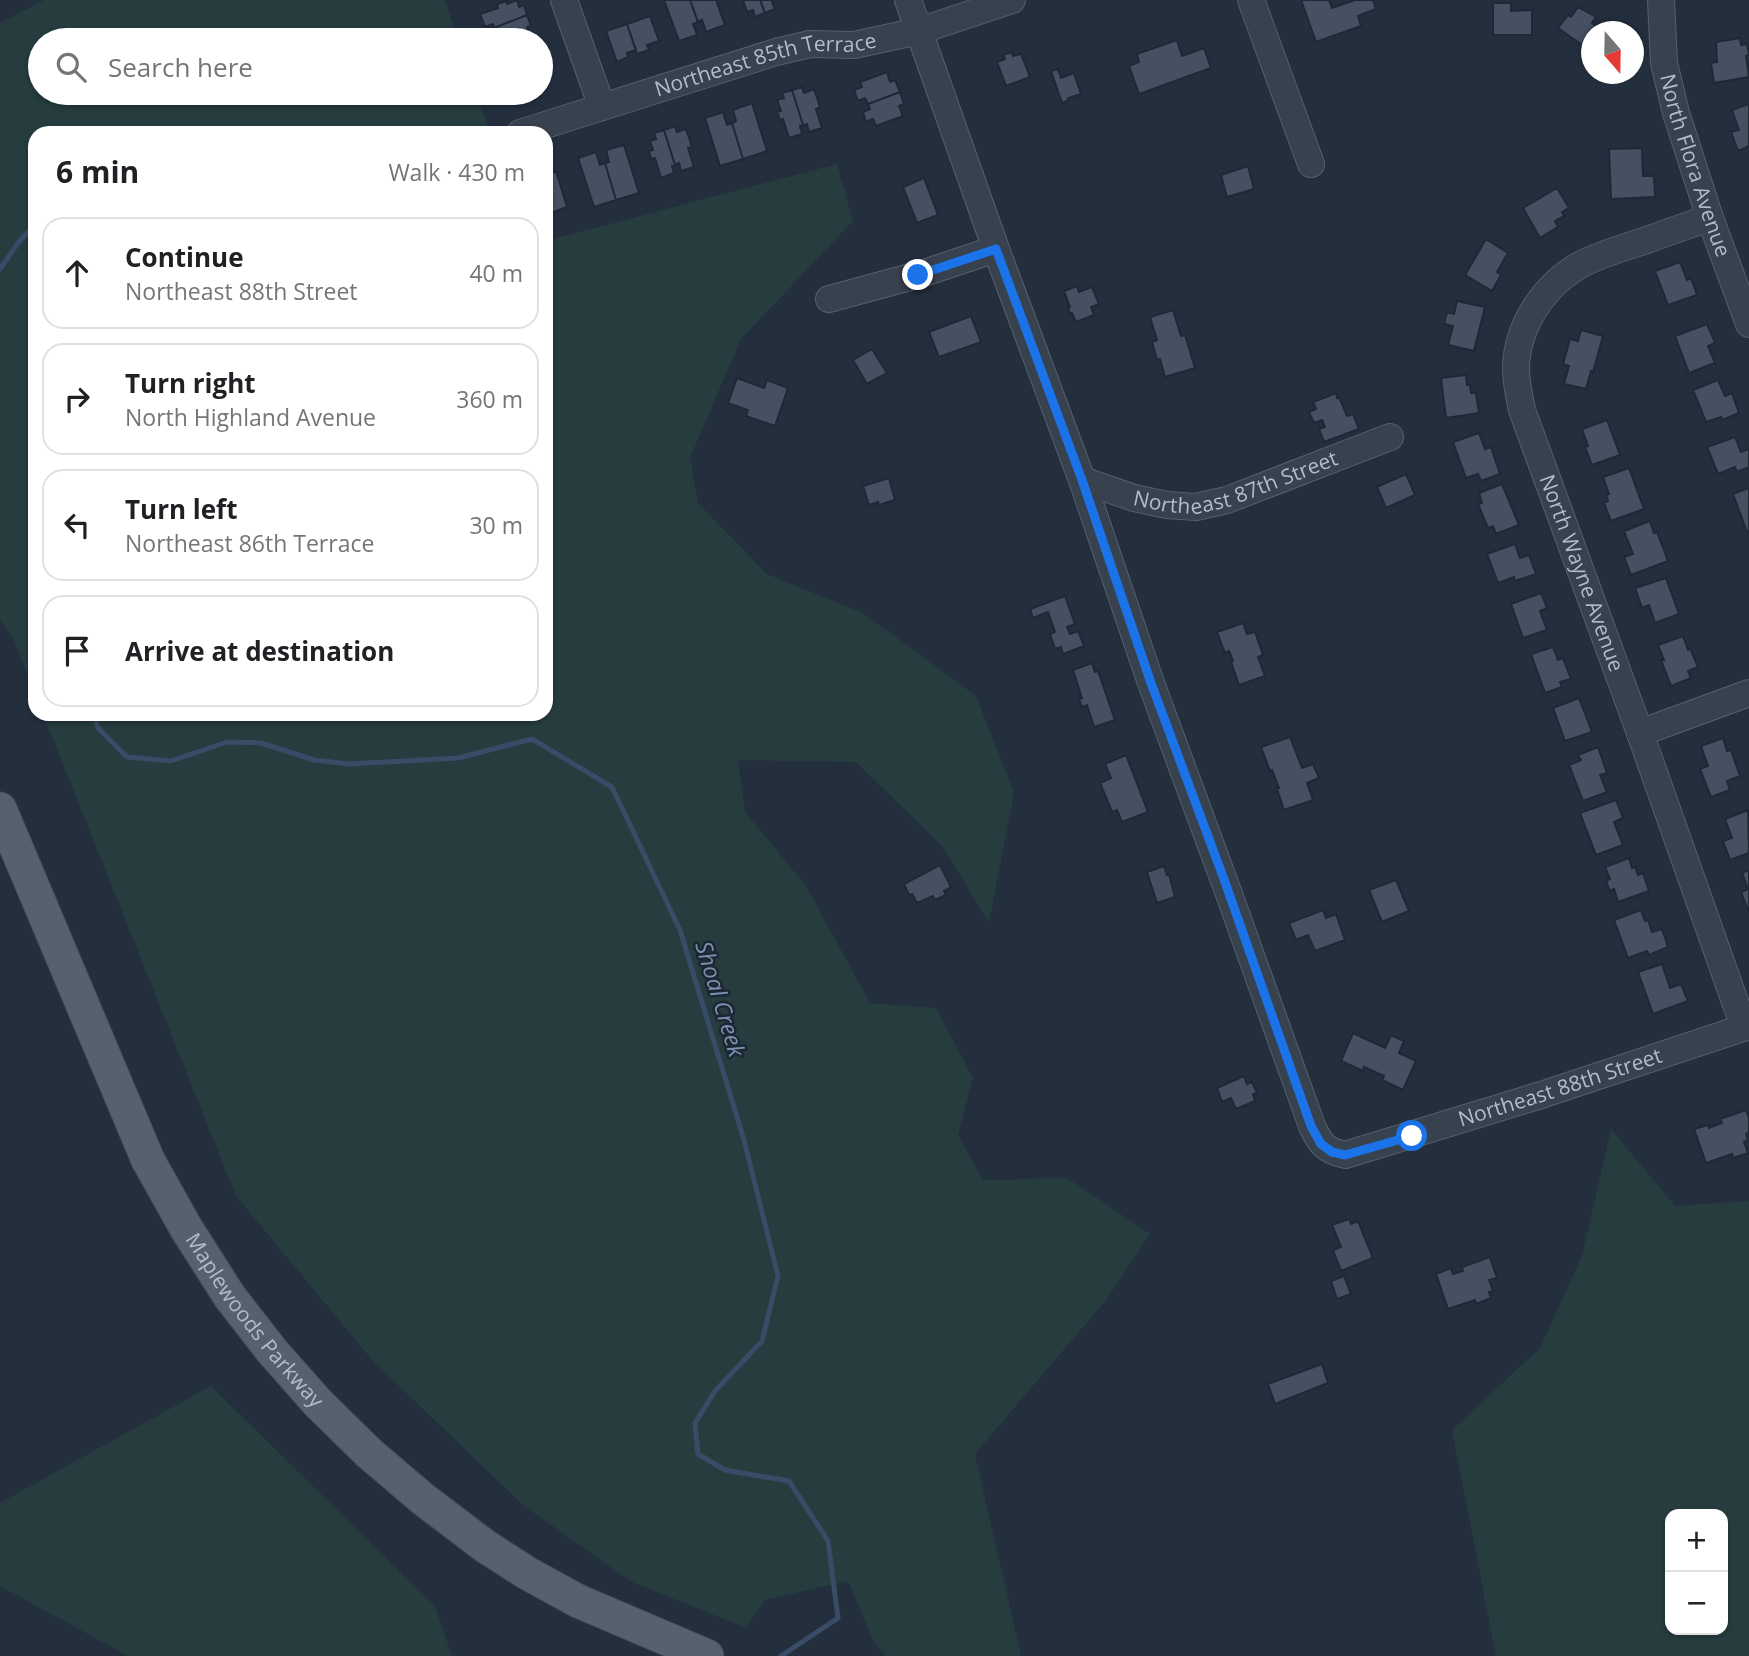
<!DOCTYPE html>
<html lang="en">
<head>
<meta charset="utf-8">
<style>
	body { margin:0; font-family:"Open Sans",sans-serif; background:#f2f2f2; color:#202124 }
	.controls { position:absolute; right:21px; bottom:21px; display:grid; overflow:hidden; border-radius:14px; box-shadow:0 2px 5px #0004 }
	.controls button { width:63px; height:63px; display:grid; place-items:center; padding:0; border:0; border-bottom:2px solid #e0e0e0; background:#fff; color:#202124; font:35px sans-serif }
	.compass { position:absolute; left:1581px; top:21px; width:63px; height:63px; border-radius:50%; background:#fff; box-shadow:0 2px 5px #0004; rotate:160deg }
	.stop { position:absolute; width:21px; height:21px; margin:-16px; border:5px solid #1a73e8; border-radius:50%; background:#fff }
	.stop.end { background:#1a73e8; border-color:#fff; box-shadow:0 2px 7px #0008 }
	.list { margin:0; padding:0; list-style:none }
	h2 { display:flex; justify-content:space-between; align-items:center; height:91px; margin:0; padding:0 28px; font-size:30px }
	h2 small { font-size:23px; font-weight:400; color:#757577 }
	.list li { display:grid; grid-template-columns:46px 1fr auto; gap:21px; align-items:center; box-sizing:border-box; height:112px; margin:0 14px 14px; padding:0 14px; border:2px solid #e0e0e0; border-radius:21px }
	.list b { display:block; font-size:26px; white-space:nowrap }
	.list p { margin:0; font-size:23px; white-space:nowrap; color:#757577 }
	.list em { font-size:23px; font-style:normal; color:#757577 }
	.icon { flex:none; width:38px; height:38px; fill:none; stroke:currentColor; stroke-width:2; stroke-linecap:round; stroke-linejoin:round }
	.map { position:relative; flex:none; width:1749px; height:1656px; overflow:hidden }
	.search { position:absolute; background:#fff; box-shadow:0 2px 5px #0004; left:28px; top:28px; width:525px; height:77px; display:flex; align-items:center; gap:18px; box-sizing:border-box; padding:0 24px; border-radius:38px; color:#757577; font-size:26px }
	.panel { position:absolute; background:#fff; box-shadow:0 2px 5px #0004; left:28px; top:126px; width:525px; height:595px; border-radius:21px }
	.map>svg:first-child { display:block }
	.green { fill:#263c3f; fill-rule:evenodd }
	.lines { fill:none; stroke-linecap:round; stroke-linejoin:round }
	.stream { stroke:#394c67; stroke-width:5 }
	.building { fill:#455162; stroke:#1f2835; stroke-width:2 }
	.minor-casing { stroke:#565f6c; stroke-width:28 }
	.major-casing { stroke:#414a57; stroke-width:35 }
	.minor { stroke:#38414e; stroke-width:26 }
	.major { stroke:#56606e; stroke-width:33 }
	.route { stroke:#1a73e8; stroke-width:9 }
	.labels { text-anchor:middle; stroke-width:5; stroke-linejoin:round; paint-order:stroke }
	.street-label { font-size:21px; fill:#b4bcc9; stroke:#1d2633 }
	.water-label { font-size:23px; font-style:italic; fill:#7c92b1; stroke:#1d2633 }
</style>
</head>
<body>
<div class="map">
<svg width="1749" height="1656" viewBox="0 0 1749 1656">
	<rect width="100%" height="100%" fill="#242f3e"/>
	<path class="green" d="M44 0H445L458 40H40V93H476L490 133H35V693L13 638 0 620V23Z
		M837 164 853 221 741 339 690 458 698 503 767 574 863 613 976 696 1014 792 989 923 943 847 856 762 738 760 745 812 806 886 870 1003 936 1008 973 1078 958 1135 983 1180 1067 1178 1150 1234 1107 1299 975 1454 1021 1656H886L874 1642 848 1581 765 1600 746 1628 632 1582 524 1506 373 1361 236 1196 43 714H546V241Z
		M1611 1129 1675 1206 1749 1201V1656H1496L1452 1430 1540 1348 1582 1256ZM1670 1514H1723V1630H1670Z
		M211 1386 435 1606 452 1656H128L0 1586V1503Z"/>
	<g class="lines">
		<path class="stream" d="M0 269 18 243 35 224
			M93 714 98 728 127 757 171 761 227 742 261 743 314 760 349 764 458 758 532 739 612 787 680 930 744 1140 778 1276 762 1341 715 1391 695 1423 698 1454 725 1470 789 1481 828 1541 838 1618 781 1656"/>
	</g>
	<path class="building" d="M517 0 519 7 524 5 527 15 494 28 493 24 485 27 480 14 498 8 497 4 506 1 507 4Z
		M664 0H690L698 22 693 24 697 35 679 41Z
		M690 0H716L725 25 706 32 702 20 698 22Z
		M743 0H760L765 13 755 17 753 10 747 12Z
		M760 0H777L772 2 775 9 765 13Z
		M1301 0H1329L1332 8 1355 0H1373L1376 9 1358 16 1361 26 1316 42Z
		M1493 3H1511V11L1532 10V35H1493Z
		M1578 7 1596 17 1592 23 1603 32H1592V52L1558 28 1568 15 1571 17Z
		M527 15 531 26 527 27 530 37 521 40H490L488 34 496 31 494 28Z
		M650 16 659 41 647 45 649 50 637 54 627 24Z
		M627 24 636 50 627 53 628 57 617 62 606 31Z
		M1740 38 1741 45 1747 44 1749 55 1746 56 1749 77 1714 83 1711 63 1717 62 1716 42Z
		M1177 40 1182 56 1204 48 1211 68 1139 94 1129 66 1139 62 1137 54Z
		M1012 52 1013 56 1021 54 1030 77 1006 86 997 62 1005 59 1003 55Z
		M1058 69 1061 78 1074 73 1081 94 1068 98 1069 100 1062 103 1051 71Z
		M544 72 547 80 541 82 544 89 541 90V73Z
		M887 72 890 82 895 80 900 92 868 104 865 98 858 101 854 90 862 87 860 82Z
		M802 87 804 93 814 89 820 107 816 109 822 128 809 132 807 124 803 125 792 90Z
		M792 90 803 125 800 126 802 134 789 138 783 119 780 120 777 112 781 111 777 100 784 98 782 93Z
		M900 92 904 104 899 106 903 116 876 126 873 119 866 122 863 112 870 109 868 104Z
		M509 93H533L512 101Z
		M752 103 767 151 743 159 732 123 736 121 733 110Z
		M1749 104V146L1738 151 1731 132 1739 130 1732 110Z
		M723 112 727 125 732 123 743 159 720 166 705 118Z
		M675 126 677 132 686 129 692 147 688 148 694 167 681 171 679 163 675 165 664 130Z
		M664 130 675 165 672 166 674 173 661 178 655 158 651 159 649 151 653 150 650 141 656 139 654 133Z
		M624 145 639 193 616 200 605 163 609 162 606 150Z
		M1642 148 1643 176H1654L1655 197 1611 199 1609 149Z
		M596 152 600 165 605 163 616 200 594 207 578 158Z
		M1248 166 1254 189 1227 197 1221 175Z
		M549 168 550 173 556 171 567 207 551 213 546 197V169Z
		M924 178 938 215 917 223 903 187Z
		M1557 188 1569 208 1562 212 1564 216 1555 221 1558 227 1540 238 1523 208Z
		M1486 239 1508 253 1497 272 1501 275 1492 291 1465 275Z
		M1680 262 1687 280 1691 278 1697 295 1668 305 1655 271Z
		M1077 286 1079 292 1092 287 1099 304 1091 307 1094 315 1076 322 1072 313 1070 314 1068 308 1070 307 1064 291Z
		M1457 301 1485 307 1474 351 1448 345 1453 326 1444 324 1447 312 1454 314Z
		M1173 310 1181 336 1185 335 1195 368 1165 377 1160 359 1157 360 1152 342 1157 340 1150 317Z
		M971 316 981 342 939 357 929 332Z
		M1707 324 1715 343 1708 346 1715 363 1689 373 1675 336Z
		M1581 330 1603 336 1593 372 1591 371 1586 389 1564 384 1569 366 1563 364 1570 339 1578 341Z
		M872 349 887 373 867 384 853 360Z
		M1466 375 1467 385H1470L1471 393H1476L1479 413 1446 418 1441 378Z
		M737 378 764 388 767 380 788 388 775 426 746 416 748 410 728 403Z
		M1718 380 1725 396 1732 393 1739 413 1722 420 1721 417 1706 422 1693 390Z
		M1336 393 1337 398 1339 397 1347 416 1353 414 1359 429 1324 442 1319 429 1325 427 1322 420 1314 423 1309 412 1316 409 1313 402Z
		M1607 420 1620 455 1592 465 1585 447 1588 446 1582 429Z
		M1479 433 1485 449 1491 447 1500 474 1481 481 1478 474 1466 478 1453 442Z
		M1735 437 1741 452 1749 449V467L1737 472 1735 467 1718 474 1707 447Z
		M1629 468 1644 509 1611 521 1604 503 1608 501 1606 495 1609 494 1603 477Z
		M1406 474 1415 495 1386 508 1377 487Z
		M889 478 895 500 879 505 878 502 869 505 863 486Z
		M1502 484 1519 525 1496 534 1493 526 1488 528 1478 504 1482 503 1479 493Z
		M1749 488V531L1747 532 1733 494Z
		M1650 521 1654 533 1657 532 1668 561 1631 575 1624 557 1633 554 1624 531Z
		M1515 544 1520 558 1529 555 1536 574 1515 581 1514 577 1498 583 1487 554Z
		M1666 578 1679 614 1655 623 1649 605 1642 608 1635 588Z
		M1541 593 1547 608 1540 611 1547 630 1523 638 1511 604Z
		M1065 596 1075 624 1067 627 1070 634 1078 631 1084 646 1063 654 1061 647 1055 649 1050 634 1055 632 1048 612 1033 618 1030 609Z
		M1243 623 1247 634 1255 632 1263 655 1258 657 1265 676 1239 685 1231 662 1233 661 1229 651 1225 653 1217 632Z
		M1683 636 1688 650 1690 648 1698 667 1688 671 1691 678 1671 686 1661 660H1664L1658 645Z
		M1553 647 1558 660 1563 658 1571 679 1560 682 1562 687 1545 693 1531 654Z
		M1092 663 1095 672 1098 671 1115 720 1094 727 1087 705 1082 707 1079 699 1082 698 1073 670Z
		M1579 698 1592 732 1565 741 1553 708Z
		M1290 737 1302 768 1313 764 1319 778 1307 783 1313 800 1284 810 1277 789 1279 788 1272 770 1270 771 1261 747Z
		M1723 738 1727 751 1731 750 1740 776 1727 781 1730 790 1711 797 1700 769 1708 766 1701 746Z
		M1598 747 1607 773 1600 775 1607 792 1583 801 1569 765 1581 760 1578 755Z
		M1126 755 1148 812 1122 822 1117 810 1112 812 1100 783 1111 778 1105 764Z
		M1616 800 1623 818 1614 822 1623 845 1596 855 1580 813Z
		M1748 810 1749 853 1730 860 1723 841 1732 838 1725 819Z
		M1629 858 1632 868 1635 867 1638 875 1643 873 1649 891 1618 902 1614 889 1610 891 1606 881 1610 879 1605 867Z
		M940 865 951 887 944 891 946 895 935 900 933 896 917 903 912 894 909 895 904 884Z
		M1164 866 1167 875 1169 874 1175 897 1157 903 1147 872Z
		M1749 870V913L1741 892 1748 889 1742 873Z
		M1396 880 1409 911 1382 922 1369 890Z
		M1323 910 1326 918 1336 914 1345 940 1315 951 1308 935 1296 940 1289 923Z
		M1641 910 1645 921 1648 920 1652 932 1662 929 1668 947 1649 955 1647 951 1628 958 1614 920Z
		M1662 964 1670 988 1681 984 1688 1001 1653 1014 1638 972Z
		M1353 1033 1385 1048 1391 1035 1404 1041 1399 1053 1416 1061 1403 1090 1382 1080 1384 1076 1364 1067 1363 1071 1341 1061Z
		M1244 1076 1247 1084 1252 1082 1257 1093 1253 1094 1255 1101 1236 1109 1231 1098 1222 1102 1217 1088Z
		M1746 1110 1749 1118V1132L1746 1134 1748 1140 1744 1142 1748 1153 1733 1158 1732 1154 1706 1163 1694 1129 1708 1125 1709 1128 1722 1123 1720 1119Z
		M1349 1219 1351 1224 1358 1221 1373 1258 1341 1271 1333 1250 1341 1247 1332 1225Z
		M1490 1257 1497 1278 1489 1280 1493 1291 1489 1292 1491 1298 1476 1304 1475 1300 1448 1309 1436 1274 1451 1268 1453 1274 1463 1271 1462 1267Z
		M1344 1276 1351 1294 1337 1299 1331 1281Z
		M1322 1364 1328 1383 1275 1404 1268 1384Z"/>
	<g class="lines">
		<g class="minor-casing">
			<g id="minor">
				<path d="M564 0 602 107"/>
				<path id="s1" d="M908 0 996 249 1082 480 1151 683 1229 894 1312 1126C1321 1145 1325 1150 1345 1155L1541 1095 1749 1026"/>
				<path d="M1251 0 1311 164"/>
				<path id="s2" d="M1661 0 1664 63 1676 113 1710 218 1749 324"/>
				<path id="s3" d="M520 133 776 52 810 44 854 45 919 31 1012 0"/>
				<path id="s4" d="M1710 218C1688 225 1666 233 1644 241 1622 248 1598 255 1578 266 1543 287 1517 326 1516 368 1516 382 1519 396 1522 410L1640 733 1744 1027"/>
				<path d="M829 299 918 275 996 249"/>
				<path id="s5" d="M1082 480 1134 498 1167 505 1196 507 1227 500 1390 437"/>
				<path d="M1640 733 1749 693"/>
			</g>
		</g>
		<g class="major-casing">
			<g id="major">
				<path id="s6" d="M0 809 148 1160 186 1228 230 1297 272 1351 318 1403 369 1453 423 1499 485 1546 527 1573 578 1601 707 1656"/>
			</g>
		</g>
		<use href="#minor" class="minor"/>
		<use href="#major" class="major"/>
	</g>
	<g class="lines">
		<path class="route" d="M918 275 996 249 1082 480 1151 683 1225 882 1311 1126 1321 1144 1332 1152 1345 1155 1412 1136"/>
	</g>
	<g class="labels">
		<g class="street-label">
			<text dy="7" stroke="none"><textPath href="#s3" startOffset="256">Northeast 85th Terrace</textPath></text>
			<text dy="7" stroke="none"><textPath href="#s2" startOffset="170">North Flora Avenue</textPath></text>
			<text dy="7" stroke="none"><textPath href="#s5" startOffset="161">Northeast 87th Street</textPath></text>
			<text dy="7" stroke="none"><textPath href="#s4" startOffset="481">North Wayne Avenue</textPath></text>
			<text dy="7" stroke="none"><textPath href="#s1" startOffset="1468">Northeast 88th Street</textPath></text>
			<text dy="7" stroke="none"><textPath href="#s6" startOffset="574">Maplewoods Parkway</textPath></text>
		</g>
		<g class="water-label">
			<text transform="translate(720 999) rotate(73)" y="8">Shoal Creek</text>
		</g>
	</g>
</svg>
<div class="controls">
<button>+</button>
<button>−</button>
</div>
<svg class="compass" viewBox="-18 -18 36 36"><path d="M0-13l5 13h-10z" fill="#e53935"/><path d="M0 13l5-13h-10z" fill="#757577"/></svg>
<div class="stop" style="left:1412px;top:1136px"></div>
<div class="stop end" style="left:918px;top:275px"></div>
<div class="search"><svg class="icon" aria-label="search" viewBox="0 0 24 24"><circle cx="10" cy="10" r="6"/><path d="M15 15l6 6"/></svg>Search here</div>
<section class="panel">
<h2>6 min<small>Walk · 430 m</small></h2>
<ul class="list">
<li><svg class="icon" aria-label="ahead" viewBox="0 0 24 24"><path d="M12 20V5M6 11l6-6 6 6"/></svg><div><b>Continue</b><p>Northeast 88th Street</p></div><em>40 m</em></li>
<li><svg class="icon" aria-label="right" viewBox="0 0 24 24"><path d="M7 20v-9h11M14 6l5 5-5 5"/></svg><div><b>Turn right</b><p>North Highland Avenue</p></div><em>360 m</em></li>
<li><svg class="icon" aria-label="left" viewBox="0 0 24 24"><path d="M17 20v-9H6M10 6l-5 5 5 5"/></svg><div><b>Turn left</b><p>Northeast 86th Terrace</p></div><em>30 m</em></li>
<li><svg class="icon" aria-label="arrive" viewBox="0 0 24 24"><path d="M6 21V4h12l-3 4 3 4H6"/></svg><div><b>Arrive at destination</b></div></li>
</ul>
</section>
</div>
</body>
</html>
